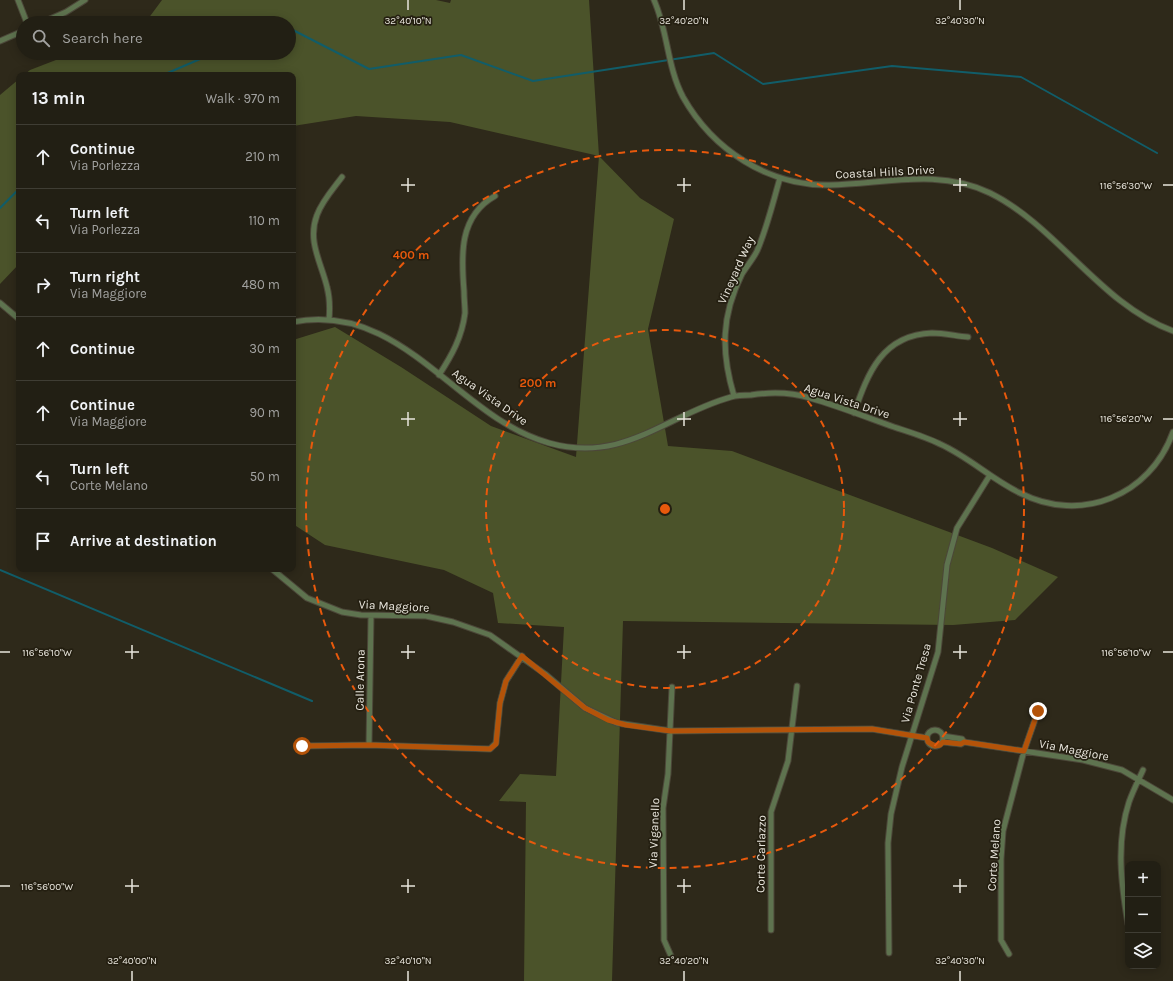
<!DOCTYPE html>
<html lang="en">
<head>
<meta charset="utf-8">
<style>
	body { margin:0; font-family:Karla,sans-serif; background:#2a271d; color:#f1f3f6 }
	.controls { position:absolute; right:12px; bottom:12px; display:grid; overflow:hidden; border-radius:8px; box-shadow:0 2px 10px #0003 }
	.controls button { width:36px; height:36px; display:grid; place-items:center; padding:0; border:0; border-bottom:1px solid #3f3d34; background:#221f14; color:#f1f3f6; font:20px sans-serif }
	.stop { position:absolute; width:12px; height:12px; margin:-9px; border:3px solid #b45309; border-radius:50%; background:#fff }
	.stop.end { background:#b45309; border-color:#fff; box-shadow:0 1px 4px #0008 }
	.list { margin:0; padding:0; list-style:none }
	h2 { display:flex; justify-content:space-between; align-items:center; height:52px; margin:0; padding:0 16px; font-size:17px }
	h2 small { font-size:13px; font-weight:400; color:#a2a2a0 }
	.list li { display:grid; grid-template-columns:26px 1fr auto; gap:12px; align-items:center; box-sizing:border-box; height:64px; padding:0 16px; border-top:1px solid #3f3d34 }
	.list b { display:block; font-size:15px; white-space:nowrap }
	.list p { margin:0; font-size:13px; white-space:nowrap; color:#a2a2a0 }
	.list em { font-size:13px; font-style:normal; color:#a2a2a0 }
	.icon { flex:none; width:22px; height:22px; fill:none; stroke:currentColor; stroke-width:2; stroke-linecap:round; stroke-linejoin:round }
	.map { position:relative; flex:none; width:1173px; height:981px; overflow:hidden }
	.search { position:absolute; background:#221f14; box-shadow:0 2px 10px #0003; left:16px; top:16px; width:280px; height:44px; display:flex; align-items:center; gap:10px; box-sizing:border-box; padding:0 14px; border-radius:22px; color:#a2a2a0; font-size:15px }
	.panel { position:absolute; background:#221f14; box-shadow:0 2px 10px #0003; left:16px; top:72px; width:280px; height:500px; border-radius:8px }
	.map>svg:first-child { display:block }
	.green { fill:#4b532a }
	.lines { fill:none; stroke-linecap:round; stroke-linejoin:round }
	.stream { stroke:#115d69; stroke-width:2 }
	.street-casing { stroke:#4c4739; stroke-width:7 }
	.street { stroke:#5e734f; stroke-width:5 }
	.route { stroke:#b45309; stroke-width:5 }
	.ticks { fill:none; stroke:#e9e6dd; stroke-width:1.5 }
	.ring { fill:none; stroke:#e8590c; stroke-width:2; stroke-dasharray:7 5 }
	.labels { text-anchor:middle; stroke-width:3.5; stroke-linejoin:round; paint-order:stroke }
	.street-label { font-size:12px; fill:#e9e6dd; stroke:#241f11 }
	.ticks-label { font-size:10px; text-anchor:middle; fill:#e9e6dd; stroke:#241f11; stroke-width:3.5; stroke-linejoin:round; paint-order:stroke }
	.centre { fill:#e8590c; stroke:#241f11; stroke-width:2 }
	.ring-label { font-size:12px; text-anchor:middle; font-weight:bold; fill:#e8590c; stroke:#241f11; stroke-width:3.5; stroke-linejoin:round; paint-order:stroke }
</style>
</head>
<body>
<div class="map">
<svg width="1173" height="981" viewBox="0 0 1173 981">
	<rect width="100%" height="100%" fill="#2e291a"/>
	<path class="green" d="M162 0H436L450 3 451 0H589L599 156 640 198 674 219 648 329 668 446 732 451 992 548 1058 577 1015 620 953 625 623 621 612 981H524L526 802 499 801 520 774 556 776 564 627 498 623 493 593 444 570 325 545 293 524V340L335 327 401 367 491 426 576 457 599 156 450 122 356 116 293 126V75H24L30 70 74 53H289V23H145Z
		M19 79V264L0 284V95Z"/>
	<g class="lines">
		<path class="stream" d="M276 23H279
			M289 28 369 69 461 55 533 81 714 53 763 84 892 66 1021 77 1157 153
			M163 75 214 53
			M0 208 19 189
			M0 570 312 701"/>
		<g class="street-casing">
			<path id="street" d="M18 0 27 23
				M654 0C668 31 667 67 683 97 713 150 768 186 830 185 884 184 938 168 990 193 1057 226 1101 305 1173 331
				M41 23 66 12 85 0
				M0 41 23 31
				M0 303 19 319
				M329 320C330 309 330 298 327 287 321 262 307 241 317 215 322 201 333 189 342 177
				M293 322C403 301 456 417 549 443 624 464 666 415 731 397 738 395 745 395 751 395 771 392 790 392 810 398 838 406 866 417 894 427 909 432 926 437 940 444 969 457 991 479 1020 493 1081 524 1150 496 1173 432
				M439 375C452 355 462 337 465 313 465 306 464 299 464 291 461 255 459 216 495 196
				M734 396C721 352 721 316 742 274 747 266 753 259 757 251 767 228 773 202 780 178
				M854 413C868 373 882 335 932 333 944 333 956 336 968 337
				M272 569 307 598 342 612 361 615 426 616 453 622 490 635 545 674 585 708 617 723 671 731 872 729 927 738
				M927 738a8 8 0 1 1 16 0a8 8 0 1 1-16 0Z
				M943 742 961 744 964 742 962 739 943 736
				M964 742 1083 760 1122 770 1173 800
				M369 745 371 616
				M298 746 369 745 490 749 496 743 500 703 506 681 522 656
				M1128 924C1121 883 1116 842 1129 802 1133 791 1138 781 1143 770
				M771 930V812L788 761 797 686
				M889 953 888 843 891 814 902 767 938 652 947 565 957 528 990 475
				M1009 954 1001 940V859L1003 831 1024 751 1038 711
				M671 956 664 940 663 808 668 774 672 687"/>
		</g>
		<use href="#street" class="street"/>
	</g>
	<g class="lines">
		<path class="route" d="M302 746 369 745 490 749 496 744 500 703 506 681 522 656 585 708 608 720 626 725 671 731 872 729 927 738 928 742 935 746 940 745 943 742 961 744 964 742 1024 751 1038 711"/>
	</g>
	<path class="ticks" d="M408 0V10M684 0V10M960 0V10M408 178V192M684 178V192M960 178V192M401 185H415M677 185H691M953 185H967M1163 185H1173M408 412V426M684 412V426M960 412V426M401 419H415M677 419H691M953 419H967M1163 419H1173M132 645V659M408 645V659M684 645V659M960 645V659M0 652H10M125 652H139M401 652H415M677 652H691M953 652H967M1163 652H1173M132 879V893M408 879V893M684 879V893M960 879V893M0 886H10M125 886H139M401 886H415M677 886H691M953 886H967M132 971V981M408 971V981M684 971V981M960 971V981"/>
	<g class="ring">
		<circle cx="665" cy="509" r="179"/>
		<circle cx="665" cy="509" r="359"/>
	</g>
	<g class="labels">
		<g class="street-label">
			<text transform="translate(885 172) rotate(-3)" y="4">Coastal Hills Drive</text>
			<text transform="translate(736 270) rotate(-66)" y="4">Vineyard Way</text>
			<text transform="translate(490 397) rotate(35)" y="4">Agua Vista Drive</text>
			<text transform="translate(847 401) rotate(18)" y="4">Agua Vista Drive</text>
			<text transform="translate(394 606) rotate(3)" y="4">Via Maggiore</text>
			<text transform="translate(360 680) rotate(-89)" y="4">Calle Arona</text>
			<text transform="translate(916 683) rotate(-74)" y="4">Via Ponte Tresa</text>
			<text transform="translate(1074 750) rotate(11)" y="4">Via Maggiore</text>
			<text transform="translate(654 833) rotate(-88)" y="4">Via Viganello</text>
			<text transform="translate(761 854) rotate(-89)" y="4">Corte Carlazzo</text>
			<text transform="translate(994 855) rotate(-86)" y="4">Corte Melano</text>
		</g>
	</g>
	<g class="ticks-label">
		<text x="408" y="24">32°40'10"N</text>
		<text x="684" y="24">32°40'20"N</text>
		<text x="960" y="24">32°40'30"N</text>
		<text x="1126" y="189">116°56'30"W</text>
		<text x="1126" y="422">116°56'20"W</text>
		<text x="1126" y="656">116°56'10"W</text>
		<text x="47" y="656">116°56'10"W</text>
		<text x="47" y="890">116°56'00"W</text>
		<text x="132" y="964">32°40'00"N</text>
		<text x="408" y="964">32°40'10"N</text>
		<text x="684" y="964">32°40'20"N</text>
		<text x="960" y="964">32°40'30"N</text>
	</g>
	<circle cx="665" cy="509" r="6" class="centre"/>
	<g class="ring-label">
		<text x="411" y="259">400 m</text>
		<text x="538" y="387">200 m</text>
	</g>
</svg>
<div class="controls">
<button>+</button>
<button>−</button>
<button><svg class="icon" aria-label="layers" viewBox="0 0 24 24"><path d="M12 4l9 5-9 5-9-5zM3 14l9 5 9-5"/></svg></button>
</div>
<div class="stop" style="left:302px;top:746px"></div>
<div class="stop end" style="left:1038px;top:711px"></div>
<div class="search"><svg class="icon" aria-label="search" viewBox="0 0 24 24"><circle cx="10" cy="10" r="6"/><path d="M15 15l6 6"/></svg>Search here</div>
<section class="panel">
<h2>13 min<small>Walk · 970 m</small></h2>
<ul class="list">
<li><svg class="icon" aria-label="ahead" viewBox="0 0 24 24"><path d="M12 20V5M6 11l6-6 6 6"/></svg><div><b>Continue</b><p>Via Porlezza</p></div><em>210 m</em></li>
<li><svg class="icon" aria-label="left" viewBox="0 0 24 24"><path d="M17 20v-9H6M10 6l-5 5 5 5"/></svg><div><b>Turn left</b><p>Via Porlezza</p></div><em>110 m</em></li>
<li><svg class="icon" aria-label="right" viewBox="0 0 24 24"><path d="M7 20v-9h11M14 6l5 5-5 5"/></svg><div><b>Turn right</b><p>Via Maggiore</p></div><em>480 m</em></li>
<li><svg class="icon" aria-label="ahead" viewBox="0 0 24 24"><path d="M12 20V5M6 11l6-6 6 6"/></svg><div><b>Continue</b></div><em>30 m</em></li>
<li><svg class="icon" aria-label="ahead" viewBox="0 0 24 24"><path d="M12 20V5M6 11l6-6 6 6"/></svg><div><b>Continue</b><p>Via Maggiore</p></div><em>90 m</em></li>
<li><svg class="icon" aria-label="left" viewBox="0 0 24 24"><path d="M17 20v-9H6M10 6l-5 5 5 5"/></svg><div><b>Turn left</b><p>Corte Melano</p></div><em>50 m</em></li>
<li><svg class="icon" aria-label="arrive" viewBox="0 0 24 24"><path d="M6 21V4h12l-3 4 3 4H6"/></svg><div><b>Arrive at destination</b></div></li>
</ul>
</section>
</div>
</body>
</html>
